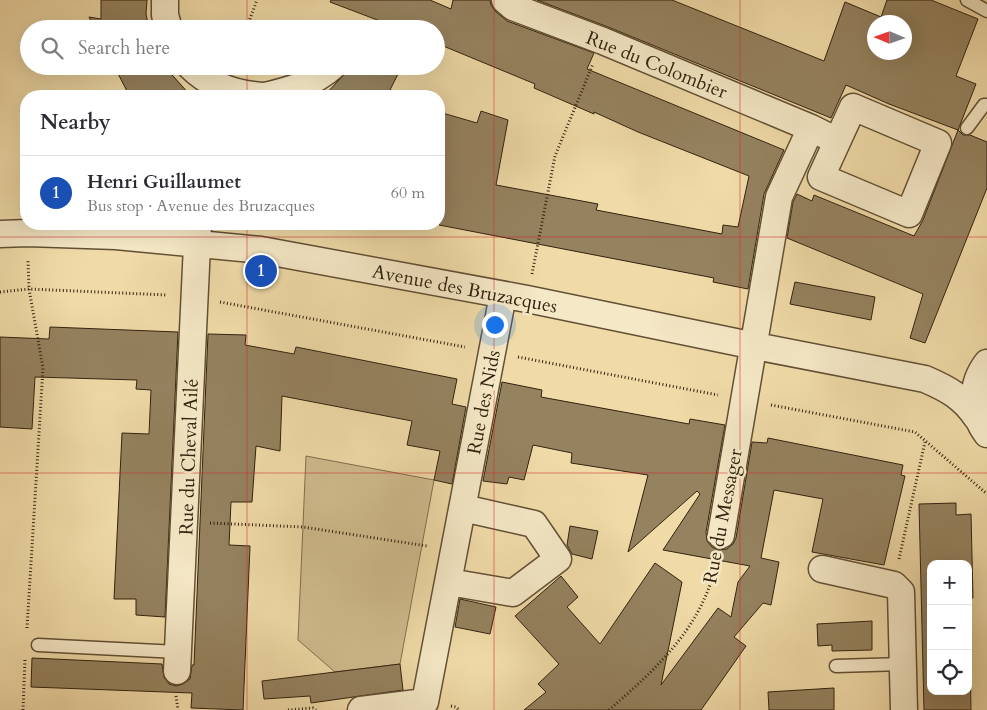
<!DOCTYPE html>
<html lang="en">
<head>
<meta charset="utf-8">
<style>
	body { margin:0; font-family:Cardo,serif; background:#f2f2f3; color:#2b2b33 }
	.controls { position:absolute; right:15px; bottom:15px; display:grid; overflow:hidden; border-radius:10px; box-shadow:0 5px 20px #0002 }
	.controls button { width:45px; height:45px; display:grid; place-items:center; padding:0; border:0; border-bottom:1px solid #e1e1e2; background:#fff; color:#2b2b33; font:25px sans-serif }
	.compass { position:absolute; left:867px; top:15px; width:45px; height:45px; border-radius:50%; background:#fff; box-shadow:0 5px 20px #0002; rotate:272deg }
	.you { position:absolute; left:494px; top:324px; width:18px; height:18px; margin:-12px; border:4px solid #fff; border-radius:50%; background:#1a73e8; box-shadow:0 0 0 8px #1a73e833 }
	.badge { display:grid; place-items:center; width:32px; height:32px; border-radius:50%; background:#db2777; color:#fff; font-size:16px; font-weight:700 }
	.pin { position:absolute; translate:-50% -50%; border:2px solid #fff; box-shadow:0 1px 5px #0006 }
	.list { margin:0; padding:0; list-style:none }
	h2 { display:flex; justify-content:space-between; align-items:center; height:65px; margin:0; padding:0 20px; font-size:21px }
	h2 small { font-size:16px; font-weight:400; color:#7c7c81 }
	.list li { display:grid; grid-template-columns:32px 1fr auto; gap:15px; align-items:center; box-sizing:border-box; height:75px; padding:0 20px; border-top:1px solid #e1e1e2 }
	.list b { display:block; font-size:19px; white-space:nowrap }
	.list p { margin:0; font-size:16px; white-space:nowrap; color:#7c7c81 }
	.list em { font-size:16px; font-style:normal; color:#7c7c81 }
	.icon { flex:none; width:28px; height:28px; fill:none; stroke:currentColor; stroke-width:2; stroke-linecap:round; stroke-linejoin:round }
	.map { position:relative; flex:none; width:987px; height:710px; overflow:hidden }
	.search { position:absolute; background:#fff; box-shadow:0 5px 20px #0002; left:20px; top:20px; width:425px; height:55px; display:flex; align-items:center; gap:12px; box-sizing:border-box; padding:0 18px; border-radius:28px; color:#7c7c81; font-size:19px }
	.panel { position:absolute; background:#fff; box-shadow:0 5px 20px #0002; left:20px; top:90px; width:425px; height:140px; border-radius:20px }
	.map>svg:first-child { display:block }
	.green { fill:#d0bc8e; stroke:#816f4e }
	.building { fill:#95825f; stroke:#32220f; fill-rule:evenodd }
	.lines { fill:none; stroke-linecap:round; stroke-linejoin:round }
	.service-casing { stroke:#625035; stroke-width:15 }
	.minor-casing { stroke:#625035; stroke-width:29 }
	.path { stroke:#32220f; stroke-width:3; stroke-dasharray:1 2.5; stroke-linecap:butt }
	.service { stroke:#f5e8c6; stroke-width:12 }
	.minor { stroke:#f5e8c6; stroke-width:26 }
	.grid { fill:none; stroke:#d62828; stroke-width:1; stroke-opacity:0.55 }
	.labels { text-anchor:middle; stroke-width:5; stroke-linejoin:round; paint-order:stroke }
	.street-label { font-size:19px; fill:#32220f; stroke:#f5e8c6 }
</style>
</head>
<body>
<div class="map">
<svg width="987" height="710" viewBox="0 0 987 710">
	<rect width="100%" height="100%" fill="#f0dba8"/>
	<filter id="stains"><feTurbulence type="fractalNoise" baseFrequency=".004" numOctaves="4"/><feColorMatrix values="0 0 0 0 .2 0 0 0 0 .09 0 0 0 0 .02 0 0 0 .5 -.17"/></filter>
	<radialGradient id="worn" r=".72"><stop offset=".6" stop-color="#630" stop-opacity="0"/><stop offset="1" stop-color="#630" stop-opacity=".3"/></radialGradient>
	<path class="green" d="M306 456 434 480 400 664 335 672 298 640Z"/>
	<path class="building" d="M101 0H147L146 14 149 29H95L89 17 101 19Z
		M331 0H430L451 9 453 0H490L491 5 495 11 507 21 594 53 587 69 784 150 764 194 748 289 713 282 714 278 439 225V112L477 123 481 111 508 120 496 185 598 204 596 210 722 234 723 225 738 227 749 176 638 132 594 112V114L534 88 535 84 436 43V29H401L330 2Z
		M537 0H672L824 61 845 2 881 17 887 0H931L978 19 956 76 976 84 958 130 889 104 846 85 831 118 608 27ZM874 22H904V52H874Z
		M114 66H164L191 96H131L127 91Z
		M352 66H390L399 72 387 96H324Z
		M958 130 963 135H970L987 142V188L925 343 910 338 923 294 787 238 793 202 797 194 812 201 814 195 914 236 923 220Z
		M795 282 875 297 871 320 790 304Z
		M50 327 178 332 165 617 136 615V599H114L122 433 149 434 151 390 136 389 137 380 35 377 32 429 0 427V337L49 339Z
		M208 334 246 335 245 345 294 354 296 347 457 379 452 404 466 407 452 484 434 480 440 451 407 445 412 421 282 396 280 451 256 446 252 502H231L229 545 250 546 243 710 191 708 192 693 31 687 32 658 162 664 164 677 169 684 176 686 183 684 190 679 192 665H194Z
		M502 382 542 390 541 397 689 424 690 419 725 425 706 532 707 541 712 547 718 550 727 549 733 544 736 538 752 442 767 443 768 438 903 465 901 475 905 476 884 565 812 552 823 499 774 490 761 558 779 562 771 605 763 603 734 637 746 646 701 710H524L546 692 538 684 559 664 515 616 561 576 578 597 567 607 600 644 655 563 682 582 661 685 718 608 731 617 738 582 750 566 663 550 700 494 697 491 628 552 648 475 571 463 572 453 533 445 524 480 509 477 507 484 483 481Z
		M956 503V515L971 514 973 598H969L971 710H924L919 504ZM931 564H968V691H931Z
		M570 526 598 531 592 559 572 554 567 545Z
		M460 599 496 607 490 634 455 627Z
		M872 621V650L832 651V645L818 646 817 624Z
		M400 664 403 690 311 703 310 696 264 699 262 681Z
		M834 688V710H769L768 692Z"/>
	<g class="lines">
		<g class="service-casing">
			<path id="service" d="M967 0 987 11
				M967 128 984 105H987
				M38 645 178 652
				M836 666 903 664"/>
		</g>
		<g class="minor-casing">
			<path id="minor" d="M165 0V15L169 29
				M505 0 513 7 603 41 811 128 837 141
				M190 66C210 86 234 94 262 96
				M265 96C290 90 313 84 333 66
				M853 107 938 143 909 214 821 177Z
				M0 234 28 233 116 236 261 250 527 299 755 346 925 379C948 389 963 397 977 418
				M987 363C970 385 971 413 987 434
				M721 535 779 197 811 128
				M822 569 894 585 901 592 904 710
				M449 582 513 593 558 559 534 524 463 508
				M177 671 198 224
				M361 710 425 702 503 295"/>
		</g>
		<path class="path" d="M246 29 257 0
			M532 274 555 156 593 64
			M0 292 29 289 167 295
			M220 302 465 347
			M518 357 718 395
			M771 405 915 432 987 494
			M210 523 303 527 427 546
			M899 559 925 442
			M27 628 43 368 29 289 28 261
			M176 696 178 710
			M451 706 456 707 459 710
			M23 710 25 659
			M288 710 313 708 316 710
			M609 710C658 667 703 627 717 560"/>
		<use href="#service" class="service"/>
		<use href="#minor" class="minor"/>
	</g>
	<path class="grid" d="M247 0V29M494 0V710M740 0V710M247 66V96M247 224V710M0 237H987M0 473H987"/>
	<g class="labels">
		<g class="street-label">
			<text transform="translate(657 64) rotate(22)" y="7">Rue du Colombier</text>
			<text transform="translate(465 288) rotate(11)" y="7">Avenue des Bruzacques</text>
			<text transform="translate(483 402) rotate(-79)" y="7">Rue des Nids</text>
			<text transform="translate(188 457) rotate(-88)" y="7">Rue du Cheval Ailé</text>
			<text transform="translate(722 516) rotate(-79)" y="7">Rue du Messager</text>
		</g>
	</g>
	<rect width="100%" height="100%" filter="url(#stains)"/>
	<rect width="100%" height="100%" fill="url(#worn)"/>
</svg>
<div class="controls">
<button>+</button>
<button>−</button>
<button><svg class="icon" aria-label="locate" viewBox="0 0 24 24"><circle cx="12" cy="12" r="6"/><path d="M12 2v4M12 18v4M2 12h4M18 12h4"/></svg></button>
</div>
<svg class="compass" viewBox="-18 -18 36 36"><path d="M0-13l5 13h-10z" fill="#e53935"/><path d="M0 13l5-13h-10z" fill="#7c7c81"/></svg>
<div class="you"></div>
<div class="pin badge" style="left:261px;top:271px;background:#1a4fb4">1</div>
<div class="search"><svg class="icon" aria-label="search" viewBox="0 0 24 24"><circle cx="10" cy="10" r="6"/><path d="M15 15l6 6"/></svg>Search here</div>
<section class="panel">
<h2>Nearby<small></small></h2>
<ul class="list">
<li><span class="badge" style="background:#1a4fb4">1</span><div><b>Henri Guillaumet</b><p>Bus stop · Avenue des Bruzacques</p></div><em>60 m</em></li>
</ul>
</section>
</div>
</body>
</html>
